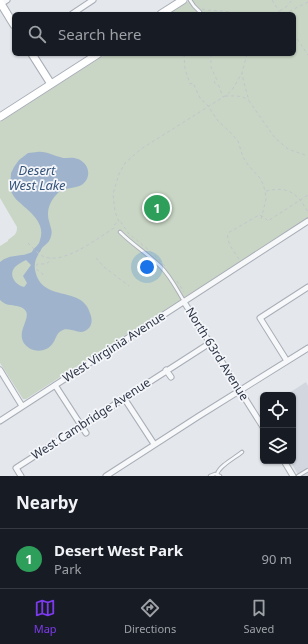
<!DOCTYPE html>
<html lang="en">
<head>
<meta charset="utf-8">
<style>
	body { margin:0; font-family:"Noto Sans",sans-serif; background:#242831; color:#f1f3f6 }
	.controls { position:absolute; right:12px; bottom:12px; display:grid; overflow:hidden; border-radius:6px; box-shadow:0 1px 3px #0004 }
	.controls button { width:36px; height:36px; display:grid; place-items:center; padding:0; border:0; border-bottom:1px solid #363941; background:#171b24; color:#f1f3f6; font:20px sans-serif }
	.you { position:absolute; left:147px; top:267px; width:14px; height:14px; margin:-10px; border:3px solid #fff; border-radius:50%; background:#1a73e8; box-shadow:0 0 0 6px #1a73e833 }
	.badge { display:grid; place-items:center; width:26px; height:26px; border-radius:50%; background:#7c3aed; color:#fff; font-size:13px; font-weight:700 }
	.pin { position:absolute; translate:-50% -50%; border:2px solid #fff; box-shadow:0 1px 4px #0006 }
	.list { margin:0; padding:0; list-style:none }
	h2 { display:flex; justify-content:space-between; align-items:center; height:52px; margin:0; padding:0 16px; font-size:17px }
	h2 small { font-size:13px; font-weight:400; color:#9ea1a6 }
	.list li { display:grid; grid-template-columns:26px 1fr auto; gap:12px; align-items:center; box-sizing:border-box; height:60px; padding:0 16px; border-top:1px solid #363941 }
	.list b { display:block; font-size:15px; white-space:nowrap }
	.list p { margin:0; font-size:13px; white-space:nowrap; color:#9ea1a6 }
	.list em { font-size:13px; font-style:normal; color:#9ea1a6 }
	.icon { flex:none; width:22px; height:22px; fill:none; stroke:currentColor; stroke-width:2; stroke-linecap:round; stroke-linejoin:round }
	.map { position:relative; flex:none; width:308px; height:476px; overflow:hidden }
	.search { position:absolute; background:#171b24; box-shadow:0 1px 3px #0004; left:12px; right:12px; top:12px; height:44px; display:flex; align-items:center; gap:10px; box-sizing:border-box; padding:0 14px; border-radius:6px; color:#9ea1a6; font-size:15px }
	.sheet { height:112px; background:#171b24 }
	nav { display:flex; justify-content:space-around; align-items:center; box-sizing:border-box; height:56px; border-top:1px solid #363941; background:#171b24; font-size:11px; color:#9ea1a6 }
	nav a { display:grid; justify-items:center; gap:2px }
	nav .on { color:#7c3aed }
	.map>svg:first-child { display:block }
	.built { fill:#d2d6de }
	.green { fill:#c9d6c5 }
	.water { fill:#9fb4cc; fill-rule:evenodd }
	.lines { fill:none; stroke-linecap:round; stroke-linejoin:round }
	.lane-casing { stroke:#a9aeb7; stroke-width:4.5 }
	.street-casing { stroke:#a9aeb7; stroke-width:7 }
	.secondary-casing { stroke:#a9aeb7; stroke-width:9 }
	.path { stroke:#c2c5cb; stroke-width:1; stroke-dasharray:3 3; stroke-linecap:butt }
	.lane { stroke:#f7f8fa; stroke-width:2.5 }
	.street { stroke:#f7f8fa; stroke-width:5 }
	.secondary { stroke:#fff; stroke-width:7 }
	.labels { text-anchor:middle; stroke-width:3.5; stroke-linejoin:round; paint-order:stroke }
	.street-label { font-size:12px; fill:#2b3445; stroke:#f4f6f9 }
	.water-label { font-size:13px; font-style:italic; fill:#34527a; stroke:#f4f6f9 }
</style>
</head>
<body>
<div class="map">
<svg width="308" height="476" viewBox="0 0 308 476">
	<rect width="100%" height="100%" fill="#e4e7ec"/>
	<path class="built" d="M306 382 308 386V476H299L290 461H293V395H286Z"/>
	<path class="green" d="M190 0H308V218L26 399H23L0 363V246L8 241V240C14 235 17 235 17 227L0 198V122L106 54H294V14H168Z"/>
	<path class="water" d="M37 152C47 151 54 156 63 158 68 158 73 157 78 159 88 163 92 175 84 183 77 190 63 186 57 194 50 201 46 211 49 221 50 226 53 231 51 236 50 242 46 244 42 248 41 249 41 251 39 253 36 259 34 262 35 270 42 305 84 283 91 316 92 320 92 324 89 328 80 338 71 325 61 331 56 334 56 339 53 343 48 351 37 353 29 348 11 335 33 319 25 310 22 306 16 306 11 305 7 305 3 303 0 300V262C11 253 20 258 32 252 34 247 39 246 40 240 46 223 30 212 19 202 15 199 12 194 10 189L11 173 14 167 19 160 28 153ZM26 260 31 265 23 276 27 283 25 286 24 287C15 285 8 275 15 267 18 264 22 262 26 260Z"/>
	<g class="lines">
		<g class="lane-casing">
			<path id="lane" d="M190 0 194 6 200 12
				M120 232C133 245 148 254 161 267 171 277 177 290 184 301
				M217 474C220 465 235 458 242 452
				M210 476 215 474 220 476
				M298 476 308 470"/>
		</g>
		<g class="street-casing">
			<path id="street" d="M1 4 7 0
				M72 14 93 0
				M184 302 263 427
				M287 361 260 318 308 287
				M0 370 22 406
				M166 370 171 377
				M55 385 86 433
				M124 398 154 444
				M0 421 308 221
				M284 461 293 476
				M21 476 16 468 210 343
				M106 476 199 416 308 348"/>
		</g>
		<g class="secondary-casing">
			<path id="secondary" d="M0 2 14 25
				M161 14 183 0
				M32 54 51 84
				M0 117 98 54"/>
		</g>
		<path class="path" d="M272 0 281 14
			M202 9C213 12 224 9 235 14
			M275 14 286 7 292 0
			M284 14 308 2
			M294 34 308 55
			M184 54 185 69 190 84 193 83 201 100 206 103 218 121 230 132 238 141 243 157 248 165 260 178 263 184 265 191 266 199 261 220
			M193 54 210 55
			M211 54V67L217 80 214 82 219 86 223 97
			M247 54 242 73 244 83 249 101 275 138 288 149 296 152 308 156
			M225 96C236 96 240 95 249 100
			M266 191C289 186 297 193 308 212
			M28 243C32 247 40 256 45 257 65 264 98 238 114 228V225L118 222
			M96 258 104 267 129 286
			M239 259C234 251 226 243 228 233L259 215 264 217 268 221 308 195
			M165 266 150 251 129 234 120 221 119 222 115 212 113 194 119 174 125 163 141 149 225 96 232 90 242 73
			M43 275 41 272 37 270V264C43 264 49 265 51 258
			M177 281 184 292"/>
		<use href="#lane" class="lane"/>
		<use href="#street" class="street"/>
		<use href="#secondary" class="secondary"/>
	</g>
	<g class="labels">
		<g class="street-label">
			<text transform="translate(114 347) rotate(-33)" y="4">West Virginia Avenue</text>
			<text transform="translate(217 354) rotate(58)" y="4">North 63rd Avenue</text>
			<text transform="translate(91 419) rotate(-33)" y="4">West Cambridge Avenue</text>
		</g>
		<g class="water-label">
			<text x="37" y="175">Desert<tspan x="37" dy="15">West Lake</tspan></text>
		</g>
	</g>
</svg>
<div class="controls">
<button><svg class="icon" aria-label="locate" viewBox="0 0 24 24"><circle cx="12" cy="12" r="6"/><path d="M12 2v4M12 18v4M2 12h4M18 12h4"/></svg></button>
<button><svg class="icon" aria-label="layers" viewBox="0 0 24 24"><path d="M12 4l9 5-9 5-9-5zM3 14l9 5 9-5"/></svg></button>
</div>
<div class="you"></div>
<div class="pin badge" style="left:157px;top:208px;background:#2e9e5b">1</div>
<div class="search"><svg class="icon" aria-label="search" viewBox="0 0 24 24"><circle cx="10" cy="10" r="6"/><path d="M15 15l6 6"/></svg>Search here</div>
</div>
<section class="sheet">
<h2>Nearby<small></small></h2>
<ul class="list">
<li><span class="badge" style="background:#2e9e5b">1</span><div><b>Desert West Park</b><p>Park</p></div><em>90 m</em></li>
</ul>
</section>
<nav>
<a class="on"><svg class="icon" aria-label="map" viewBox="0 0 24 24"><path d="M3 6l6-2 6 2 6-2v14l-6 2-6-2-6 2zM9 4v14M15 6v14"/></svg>Map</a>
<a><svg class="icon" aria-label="directions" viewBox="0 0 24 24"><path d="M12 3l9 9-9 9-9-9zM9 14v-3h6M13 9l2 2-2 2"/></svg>Directions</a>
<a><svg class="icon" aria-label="saved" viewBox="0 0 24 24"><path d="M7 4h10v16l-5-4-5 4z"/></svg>Saved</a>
</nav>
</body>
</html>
